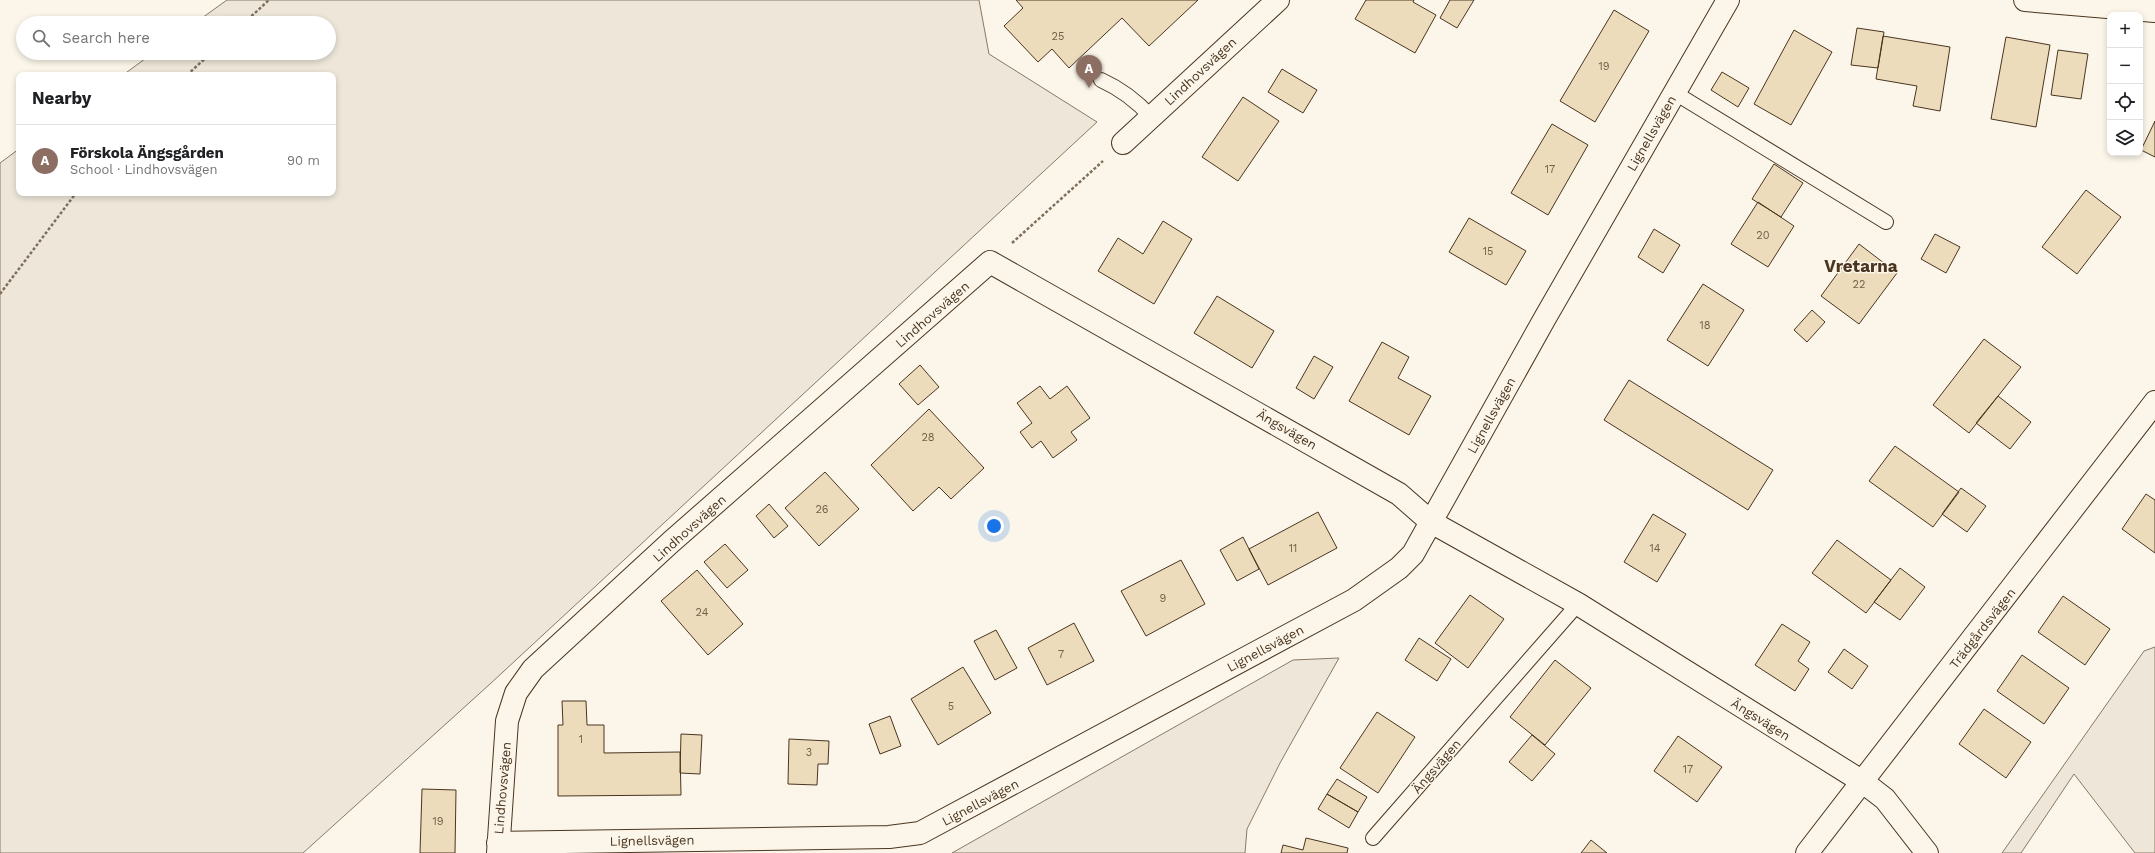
<!DOCTYPE html>
<html lang="en">
<head>
<meta charset="utf-8">
<style>
	body { margin:0; font-family:"Work Sans",sans-serif; background:#f6f6f6; color:#202124 }
	.controls { position:absolute; right:12px; top:12px; display:grid; overflow:hidden; border-radius:8px; box-shadow:0 2px 6px #0003 }
	.controls button { width:36px; height:36px; display:grid; place-items:center; padding:0; border:0; border-bottom:1px solid #e0e0e0; background:#fff; color:#202124; font:20px sans-serif }
	.you { position:absolute; left:994px; top:526px; width:14px; height:14px; margin:-10px; border:3px solid #fff; border-radius:50%; background:#1a73e8; box-shadow:0 0 0 6px #1a73e833 }
	.badge { display:grid; place-items:center; width:26px; height:26px; border-radius:50%; background:#c62828; color:#fff; font-size:13px; font-weight:700 }
	.pin { position:absolute; translate:-50% -33px; filter:drop-shadow(0 1px 2px #0008) }
	.pin::after { content:''; position:absolute; top:21px; width:14px; height:12px; background:inherit; clip-path:polygon(0 0,100% 0,50% 100%) }
	.list { margin:0; padding:0; list-style:none }
	h2 { display:flex; justify-content:space-between; align-items:center; height:52px; margin:0; padding:0 16px; font-size:17px }
	h2 small { font-size:13px; font-weight:400; color:#757577 }
	.list li { display:grid; grid-template-columns:26px 1fr auto; gap:12px; align-items:center; box-sizing:border-box; height:72px; padding:0 16px; border-top:1px solid #e0e0e0 }
	.list b { display:block; font-size:15px; white-space:nowrap }
	.list p { margin:0; font-size:13px; white-space:nowrap; color:#757577 }
	.list em { font-size:13px; font-style:normal; color:#757577 }
	.icon { flex:none; width:22px; height:22px; fill:none; stroke:currentColor; stroke-width:2; stroke-linecap:round; stroke-linejoin:round }
	.map { position:relative; flex:none; width:2155px; height:853px; overflow:hidden }
	.search { position:absolute; background:#fff; box-shadow:0 2px 6px #0003; left:16px; top:16px; width:320px; height:44px; display:flex; align-items:center; gap:10px; box-sizing:border-box; padding:0 14px; border-radius:22px; color:#757577; font-size:15px }
	.panel { position:absolute; background:#fff; box-shadow:0 2px 6px #0003; left:16px; top:72px; width:320px; height:124px; border-radius:8px }
	.map>svg:first-child { display:block }
	.green { fill:#ede6d9; stroke:#887966 }
	.building { fill:#ecdcbc; stroke:#4a3520 }
	.lines { fill:none; stroke-linecap:round; stroke-linejoin:round }
	.service-casing { stroke:#4a3520; stroke-width:16 }
	.minor-casing { stroke:#4a3520; stroke-width:24 }
	.path { stroke:#7f6f5c; stroke-width:2.5; stroke-dasharray:3 2; stroke-linecap:butt }
	.service { stroke:#fbf6e9; stroke-width:14 }
	.minor { stroke:#fbf6e9; stroke-width:22 }
	.labels { text-anchor:middle; stroke-width:3; stroke-linejoin:round; paint-order:stroke }
	.number-label { font-size:11px; fill:#725f47 }
	.street-label { font-size:13px; fill:#4a3520; stroke:#fbf6e9 }
	.district-label { font-size:17px; font-weight:bold; fill:#4a3520; stroke:#fbf6e9 }
</style>
</head>
<body>
<div class="map">
<svg width="2155" height="853" viewBox="0 0 2155 853">
	<rect width="100%" height="100%" fill="#fbf6e9"/>
	<path class="green" d="M227 0H979L989 54 1097 122 490 684 303 853H0V163L19 149V193H333V75H123L153 53H329V23H195Z
		M2155 647V853H2135L2074 774 2021 853H2002L2144 651Z
		M1339 658 1280 763 1247 829 1245 853H952L1293 660Z"/>
	<path class="building" d="M1016 0H1198L1149 46 1122 18 1069 68 1052 49 1038 62 1004 26 1023 8Z
		M1366 0H1414L1413 2 1436 15 1415 53 1355 19Z
		M1450 0H1474L1457 28 1440 18Z
		M1614 10 1649 31 1595 122 1560 101Z
		M1857 28 1884 32 1878 68 1851 65Z
		M1794 30 1832 52 1791 125 1754 104Z
		M1883 36 1950 47 1940 111 1913 106 1917 86 1876 79Z
		M2006 37 2050 45 2036 127 1991 119Z
		M2058 50 2088 54 2081 99 2051 95Z
		M1282 69 1317 90 1303 113 1268 92Z
		M1722 72 1749 88 1738 107 1711 90Z
		M1243 97 1279 121 1238 181 1202 157Z
		M2155 121V157L2141 150Z
		M1552 124 1588 145 1548 215 1511 193Z
		M1774 164 1803 183 1781 217 1752 199Z
		M2086 190 2121 217 2077 274 2042 247Z
		M1758 202 1794 226 1768 267 1731 244Z
		M1469 218 1526 251 1506 285 1449 252Z
		M1163 221 1192 239 1154 304 1098 271 1118 238 1143 254Z
		M1654 229 1680 245 1663 273 1638 257Z
		M1935 234 1960 247 1946 273 1921 259Z
		M1859 244 1897 273 1859 324 1821 296Z
		M1703 284 1744 310 1708 366 1667 340Z
		M1217 296 1274 331 1252 368 1194 333Z
		M1812 310 1825 322 1807 342 1794 330Z
		M1984 339 2021 367 1969 433 1933 405Z
		M1382 342 1409 357 1398 378 1431 396 1409 435 1349 401Z
		M1314 356 1333 367 1314 399 1296 388Z
		M920 365 939 387 918 405 899 384Z
		M1629 380 1773 470 1748 510 1604 420Z
		M1040 386 1050 399 1067 386 1090 418 1071 432 1077 440 1053 458 1041 441 1032 448 1020 432 1032 423 1017 403Z
		M1998 396 2031 422 2010 449 1976 423Z
		M929 409 984 468 951 499 939 487 913 511 871 465Z
		M1895 446 1959 492 1933 527 1869 481Z
		M825 472 859 509 819 546 785 508Z
		M1961 488 1986 506 1967 532 1942 514Z
		M2146 494 2155 500V553L2122 529Z
		M769 504 788 526 774 538 756 516Z
		M1318 512 1337 548 1268 585 1249 549Z
		M1653 514 1686 534 1657 582 1624 562Z
		M1243 537 1259 569 1237 581 1220 550Z
		M1837 540 1891 580 1866 613 1812 573Z
		M725 544 748 570 727 588 704 562Z
		M1181 560 1205 604 1146 636 1121 591Z
		M1900 568 1925 587 1900 620 1874 602Z
		M697 570 743 624 708 655 661 601Z
		M1470 595 1504 619 1468 668 1435 643Z
		M2063 596 2110 629 2085 665 2038 632Z
		M1074 623 1094 661 1047 685 1028 648Z
		M1782 624 1810 642 1798 661 1809 669 1795 691 1755 665Z
		M996 630 1017 668 995 680 974 641Z
		M1419 638 1451 659 1437 681 1405 660Z
		M1844 649 1868 666 1852 689 1828 672Z
		M2022 655 2069 688 2044 724 1997 691Z
		M1555 660 1591 688 1545 745 1510 717Z
		M963 667 991 713 938 745 911 699Z
		M562 701H586L587 725H604V753L680 752 681 795 558 796V725H563Z
		M1984 709 2031 742 2006 778 1959 744Z
		M1377 712 1415 737 1378 793 1340 768Z
		M890 716 901 746 880 754 869 724Z
		M681 734 702 735 700 774 680 773Z
		M1532 735 1555 754 1532 781 1509 762Z
		M1678 736 1722 767 1697 802 1654 771Z
		M789 739 829 741 828 764H818L817 785 788 784Z
		M1337 779 1367 797 1358 812 1327 794Z
		M422 789 456 790 455 853H420Z
		M1327 794 1358 812 1349 828 1318 809Z
		M1306 838 1348 848 1347 853H1281L1283 845 1303 850Z
		M1591 840 1607 853H1581Z"/>
	<g class="lines">
		<g class="service-casing">
			<path id="service" d="M1101 80C1121 89 1136 100 1151 117
				M1675 93 1886 222
				M1373 838 1578 604"/>
		</g>
		<g class="minor-casing">
			<path id="minor" d="M2025 0 2155 11
				M1123 143 1278 0
				M498 843 889 837 920 833 1354 600 1399 568 1413 554 1545 318 1728 0
				M498 853 507 721 516 693 533 669 671 542 990 262 1399 494 1431 522 1578 604 1863 782 1885 799 1927 853
				M1807 853 2155 402"/>
		</g>
		<path class="path" d="M244 23 269 0
			M187 75 211 53
			M1012 243 1103 161
			M0 294 76 193"/>
		<use href="#service" class="service"/>
		<use href="#minor" class="minor"/>
	</g>
	<g class="labels">
		<g class="number-label">
			<text x="1058" y="40">25</text>
			<text x="1604" y="70">19</text>
			<text x="1550" y="173">17</text>
			<text x="1763" y="239">20</text>
			<text x="1488" y="255">15</text>
			<text x="1859" y="288">22</text>
			<text x="1705" y="329">18</text>
			<text x="928" y="441">28</text>
			<text x="822" y="513">26</text>
			<text x="1293" y="552">11</text>
			<text x="1655" y="552">14</text>
			<text x="1163" y="602">9</text>
			<text x="702" y="616">24</text>
			<text x="1061" y="658">7</text>
			<text x="951" y="710">5</text>
			<text x="581" y="743">1</text>
			<text x="809" y="756">3</text>
			<text x="1688" y="773">17</text>
			<text x="438" y="825">19</text>
		</g>
		<g class="street-label">
			<text transform="translate(1200 71) rotate(-43)" y="5">Lindhovsvägen</text>
			<text transform="translate(1651 133) rotate(-60)" y="5">Lignellsvägen</text>
			<text transform="translate(932 314) rotate(-41)" y="5">Lindhovsvägen</text>
			<text transform="translate(1491 415) rotate(-61)" y="5">Lignellsvägen</text>
			<text transform="translate(1287 429) rotate(30)" y="5">Ängsvägen</text>
			<text transform="translate(689 528) rotate(-42)" y="5">Lindhovsvägen</text>
			<text transform="translate(1982 628) rotate(-52)" y="5">Trädgårdsvägen</text>
			<text transform="translate(1265 648) rotate(-28)" y="5">Lignellsvägen</text>
			<text transform="translate(1761 719) rotate(32)" y="5">Ängsvägen</text>
			<text transform="translate(1436 766) rotate(-49)" y="5">Ängsvägen</text>
			<text transform="translate(502 788) rotate(-85)" y="5">Lindhovsvägen</text>
			<text transform="translate(980 802) rotate(-28)" y="5">Lignellsvägen</text>
			<text transform="translate(652 840) rotate(-1)" y="5">Lignellsvägen</text>
		</g>
		<g class="district-label">
			<text x="1861" y="272">Vretarna</text>
		</g>
	</g>
</svg>
<div class="controls">
<button>+</button>
<button>−</button>
<button><svg class="icon" aria-label="locate" viewBox="0 0 24 24"><circle cx="12" cy="12" r="6"/><path d="M12 2v4M12 18v4M2 12h4M18 12h4"/></svg></button>
<button><svg class="icon" aria-label="layers" viewBox="0 0 24 24"><path d="M12 4l9 5-9 5-9-5zM3 14l9 5 9-5"/></svg></button>
</div>
<div class="you"></div>
<div class="pin badge" style="left:1089px;top:88px;background:#8d6e63">A</div>
<div class="search"><svg class="icon" aria-label="search" viewBox="0 0 24 24"><circle cx="10" cy="10" r="6"/><path d="M15 15l6 6"/></svg>Search here</div>
<section class="panel">
<h2>Nearby<small></small></h2>
<ul class="list">
<li><span class="badge" style="background:#8d6e63">A</span><div><b>Förskola Ängsgården</b><p>School · Lindhovsvägen</p></div><em>90 m</em></li>
</ul>
</section>
</div>
</body>
</html>
